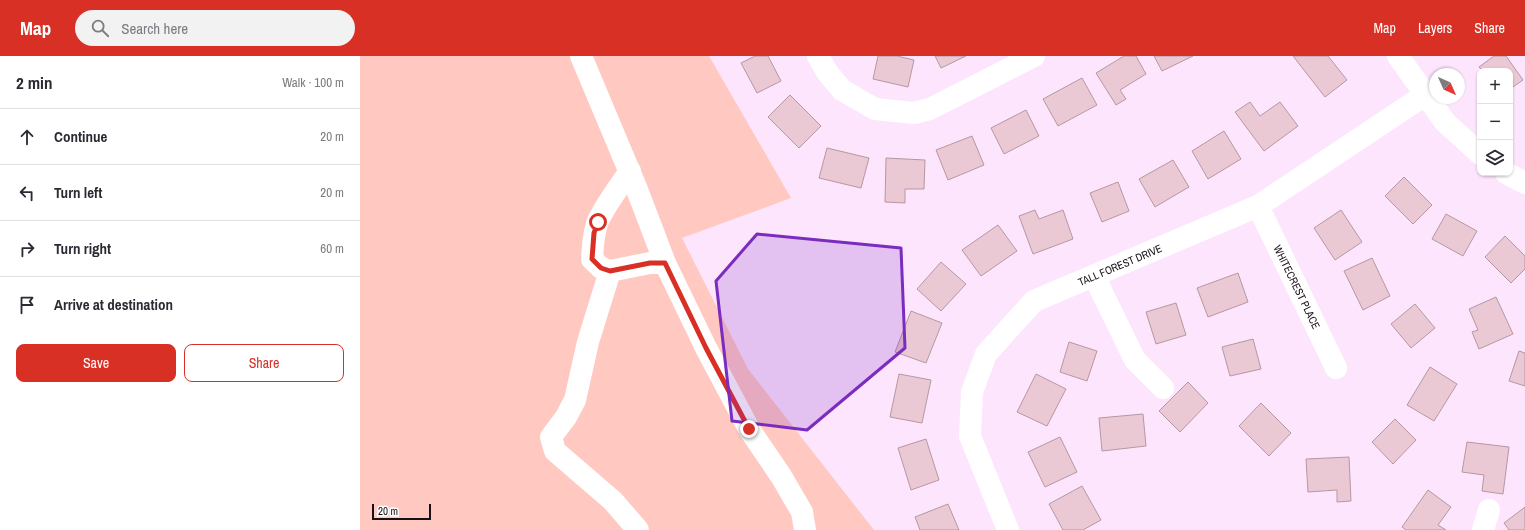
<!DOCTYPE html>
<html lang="en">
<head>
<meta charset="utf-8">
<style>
	body { margin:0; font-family:"Archivo Narrow",sans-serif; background:#f2f2f3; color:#2b2b33 }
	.controls { position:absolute; right:12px; top:12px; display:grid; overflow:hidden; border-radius:8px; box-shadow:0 1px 3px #0004 }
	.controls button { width:36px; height:36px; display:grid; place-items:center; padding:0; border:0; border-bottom:1px solid #e1e1e2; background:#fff; color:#2b2b33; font:20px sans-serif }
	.compass { position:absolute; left:1069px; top:12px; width:36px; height:36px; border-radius:50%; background:#fff; box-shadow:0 1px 3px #0004; rotate:135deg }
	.scale { position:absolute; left:12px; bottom:10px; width:59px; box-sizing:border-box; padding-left:4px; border:2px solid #181018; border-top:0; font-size:11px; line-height:14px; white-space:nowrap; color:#181018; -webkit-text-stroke:3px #fff; paint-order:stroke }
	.stop { position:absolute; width:12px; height:12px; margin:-9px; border:3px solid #d93025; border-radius:50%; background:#fff }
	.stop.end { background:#d93025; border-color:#fff; box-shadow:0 1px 4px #0008 }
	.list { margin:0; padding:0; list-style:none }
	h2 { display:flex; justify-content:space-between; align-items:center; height:52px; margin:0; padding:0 16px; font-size:17px }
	h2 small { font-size:13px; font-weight:400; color:#7c7c81 }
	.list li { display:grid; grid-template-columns:26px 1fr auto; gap:12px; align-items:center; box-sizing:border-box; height:56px; padding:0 16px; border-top:1px solid #e1e1e2 }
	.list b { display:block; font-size:15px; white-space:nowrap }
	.list em { font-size:13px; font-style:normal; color:#7c7c81 }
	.actions { display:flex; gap:8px; padding:12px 16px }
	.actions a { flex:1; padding:9px 0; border:1px solid #d93025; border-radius:8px; text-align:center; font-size:14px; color:#d93025 }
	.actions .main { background:#d93025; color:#fff }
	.icon { flex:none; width:22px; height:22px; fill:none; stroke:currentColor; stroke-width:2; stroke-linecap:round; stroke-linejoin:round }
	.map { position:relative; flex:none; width:1165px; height:474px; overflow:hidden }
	header { display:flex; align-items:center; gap:24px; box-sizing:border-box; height:56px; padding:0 20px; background:#d93025; color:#fff }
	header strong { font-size:19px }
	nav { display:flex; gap:22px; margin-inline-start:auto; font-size:14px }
	.search { width:280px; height:36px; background:#f2f2f3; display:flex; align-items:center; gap:10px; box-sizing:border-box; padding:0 14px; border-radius:22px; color:#7c7c81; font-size:15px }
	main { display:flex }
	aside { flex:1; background:#fff }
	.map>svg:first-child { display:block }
	.green { fill:#ffc8c1 }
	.building { fill:#eac9d4; stroke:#b697a1 }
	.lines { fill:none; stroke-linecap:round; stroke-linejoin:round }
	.minor { stroke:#fff; stroke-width:22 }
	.route { stroke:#d93025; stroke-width:5 }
	.marked { fill:#7b2cbf; fill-opacity:0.2; stroke:#7b2cbf; stroke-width:3; stroke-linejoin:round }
	.labels { text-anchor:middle; stroke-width:4; stroke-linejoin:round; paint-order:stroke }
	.street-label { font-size:11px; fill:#181018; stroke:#fff }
</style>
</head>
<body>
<header>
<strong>Map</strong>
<div class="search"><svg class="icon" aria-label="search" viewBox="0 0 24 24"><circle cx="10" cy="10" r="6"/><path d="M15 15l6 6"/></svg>Search here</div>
<nav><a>Map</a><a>Layers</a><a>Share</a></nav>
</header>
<main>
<aside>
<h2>2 min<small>Walk · 100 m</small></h2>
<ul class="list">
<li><svg class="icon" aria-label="ahead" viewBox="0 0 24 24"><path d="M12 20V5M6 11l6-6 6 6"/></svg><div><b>Continue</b></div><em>20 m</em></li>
<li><svg class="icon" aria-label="left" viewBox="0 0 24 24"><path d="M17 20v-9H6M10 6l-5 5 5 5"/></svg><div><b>Turn left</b></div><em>20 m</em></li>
<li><svg class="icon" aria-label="right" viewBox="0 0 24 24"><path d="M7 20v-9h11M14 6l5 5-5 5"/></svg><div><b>Turn right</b></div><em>60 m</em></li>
<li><svg class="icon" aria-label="arrive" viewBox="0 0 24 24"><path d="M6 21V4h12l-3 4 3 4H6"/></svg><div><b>Arrive at destination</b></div></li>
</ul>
<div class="actions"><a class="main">Save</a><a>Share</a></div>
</aside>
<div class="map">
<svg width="1165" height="474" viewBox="0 0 1165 474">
	<rect width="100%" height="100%" fill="#fde6fd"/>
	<path class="green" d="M0 0H349L431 142 322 182 388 313 514 474H0Z"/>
	<path class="building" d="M395 0H408L421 25 397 37 381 7Z
		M518 0H537L554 4 548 31 513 23Z
		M575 0H606L581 12Z
		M764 0H776L786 18 760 34 766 43 756 49 736 17Z
		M794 0H833L802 15Z
		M933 0H968L987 24 965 41Z
		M1134 0H1146L1163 24 1150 33V15H1123L1119 11Z
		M722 22 737 49 698 70 683 43Z
		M430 39 461 70 439 92 408 61Z
		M890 46 900 60 920 46 938 70 904 95 875 56Z
		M666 54 679 80 644 98 631 72Z
		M864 75 881 103 848 123 832 95Z
		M612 80 624 109 588 124 576 94Z
		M467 92 509 102 501 132 459 122Z
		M526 102 565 104 564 133H545V147L525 146Z
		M813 104 829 131 795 151 779 123Z
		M1044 121 1072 149 1053 168 1025 140Z
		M758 126 769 155 742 166 730 137Z
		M675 154 679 163 703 154 713 183 673 198 659 160Z
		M981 154 1002 186 975 204 954 172Z
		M1086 158 1117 175 1103 200 1072 183Z
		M638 169 657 195 621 220 602 194Z
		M1145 180 1165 200V213L1151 227 1125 201Z
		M1012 202 1030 240 1003 254 984 215Z
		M581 206 606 228 581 255 557 233Z
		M878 217 888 246 848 261 837 232Z
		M1136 241 1153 278 1119 293 1112 276 1118 274 1109 253Z
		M816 247 826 279 796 288 786 256Z
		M1055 248 1075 272 1051 292 1031 268Z
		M551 255 582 267 566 307 535 296Z
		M893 283 901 313 870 320 862 291Z
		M709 286 737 295 727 325 700 316Z
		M1159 295 1165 297V330L1149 325Z
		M1070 311 1097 328 1074 365 1047 349Z
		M539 318 571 324 562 367 530 361Z
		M676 318 706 333 687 370 657 356Z
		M828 326 848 347 820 376 799 355Z
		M901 347 931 377 909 400 879 370Z
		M783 358 786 390 742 395 739 362Z
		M1035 363 1056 384 1033 408 1012 386Z
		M700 381 717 416 685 431 668 396Z
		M566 383 579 424 551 434 538 392Z
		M1107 386 1149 391 1143 438 1122 435 1124 419 1102 416Z
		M989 401 991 445 977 446V434L948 436 946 403Z
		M722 430 741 464 723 474H703L689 448Z
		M1068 434 1091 451 1078 469 1086 474H1046L1042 471Z
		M588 448 599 474H560L555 461Z
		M1165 451V474H1149L1144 467Z"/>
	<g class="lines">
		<path class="minor" d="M221 0 276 131 305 207 346 292 389 373 421 420 442 456 445 474
			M458 0 467 16 482 34 515 53 554 57 570 53 674 0
			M1038 0 1085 66 1120 98
			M270 115C259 131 246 148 238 165 233 177 233 190 232 203L241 212 250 215 290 207H305
			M1146 117 1165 127
			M898 150 976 312
			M250 215 228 286 215 344 206 361 191 381 195 395 253 445 278 474
			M734 220 775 304 803 332
			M648 474 610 380 612 336 626 298 674 245 898 150 1065 39
			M1123 474 1129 454"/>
	</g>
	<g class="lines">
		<path class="route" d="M238 166 234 177 232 203 241 212 250 215 290 207H305L346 292 389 373"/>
	</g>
	<path class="marked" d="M397 178 541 192 545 292 447 374 372 365 356 225Z"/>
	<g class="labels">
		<g class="street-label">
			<text transform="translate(760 209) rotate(-23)" y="4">TALL FOREST DRIVE</text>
			<text transform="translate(937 231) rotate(64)" y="4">WHITECREST PLACE</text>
		</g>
	</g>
</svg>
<div class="controls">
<button>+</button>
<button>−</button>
<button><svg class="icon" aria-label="layers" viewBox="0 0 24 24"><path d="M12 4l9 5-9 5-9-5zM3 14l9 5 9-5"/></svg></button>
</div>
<svg class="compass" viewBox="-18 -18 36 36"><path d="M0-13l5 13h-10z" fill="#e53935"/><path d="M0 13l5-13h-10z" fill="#7c7c81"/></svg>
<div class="scale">20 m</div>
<div class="stop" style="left:238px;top:166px"></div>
<div class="stop end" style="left:389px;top:373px"></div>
</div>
</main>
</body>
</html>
